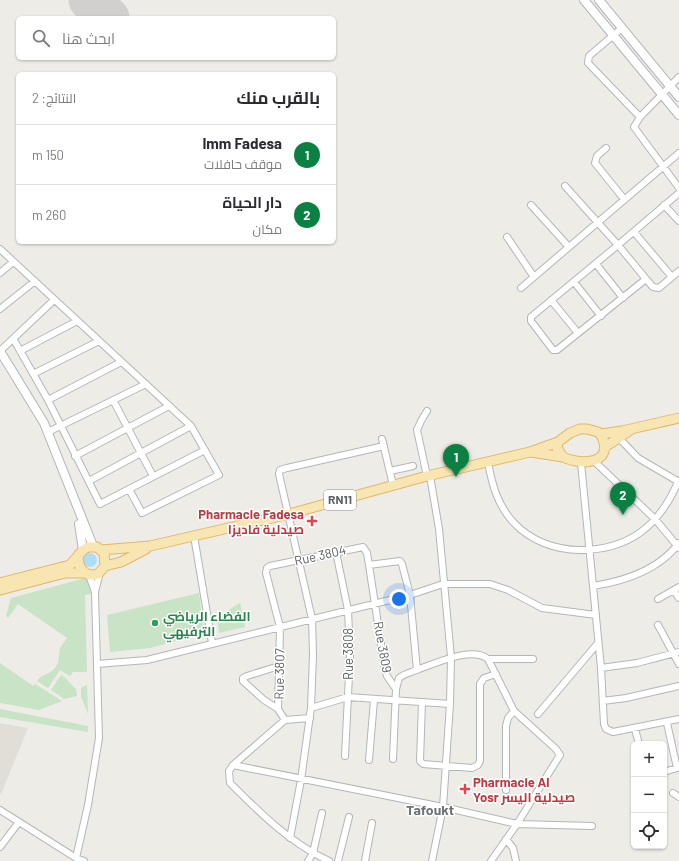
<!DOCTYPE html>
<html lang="ar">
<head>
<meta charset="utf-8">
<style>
	body { margin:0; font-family:Barlow,Cairo,sans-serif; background:#f7f7f7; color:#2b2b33; direction:rtl }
	.controls { position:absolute; right:12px; bottom:12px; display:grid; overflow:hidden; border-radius:6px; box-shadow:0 1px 3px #0004 }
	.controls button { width:36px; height:36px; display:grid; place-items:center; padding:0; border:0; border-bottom:1px solid #e1e1e2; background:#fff; color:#2b2b33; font:20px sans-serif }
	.you { position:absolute; left:399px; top:599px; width:14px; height:14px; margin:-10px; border:3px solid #fff; border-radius:50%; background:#1a73e8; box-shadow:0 0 0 6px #1a73e833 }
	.badge { display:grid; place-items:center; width:26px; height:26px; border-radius:50%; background:#0b8043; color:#fff; font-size:13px; font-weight:700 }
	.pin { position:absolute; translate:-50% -33px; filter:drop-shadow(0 1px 2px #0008) }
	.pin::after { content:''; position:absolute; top:21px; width:14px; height:12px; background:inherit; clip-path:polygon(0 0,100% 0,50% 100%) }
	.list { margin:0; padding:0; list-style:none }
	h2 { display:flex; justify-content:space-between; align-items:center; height:52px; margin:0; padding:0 16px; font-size:17px }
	h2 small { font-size:13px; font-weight:400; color:#7c7c81 }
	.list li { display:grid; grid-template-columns:26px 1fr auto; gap:12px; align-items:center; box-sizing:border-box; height:60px; padding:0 16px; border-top:1px solid #e1e1e2 }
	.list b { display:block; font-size:15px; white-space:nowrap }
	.list p { margin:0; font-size:13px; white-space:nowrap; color:#7c7c81 }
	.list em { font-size:13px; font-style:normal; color:#7c7c81 }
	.icon { flex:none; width:22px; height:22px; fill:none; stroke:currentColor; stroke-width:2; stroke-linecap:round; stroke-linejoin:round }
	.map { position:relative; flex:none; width:679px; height:861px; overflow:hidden; direction:ltr }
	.search { position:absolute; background:#fff; box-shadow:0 1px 3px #0004; left:16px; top:16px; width:320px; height:44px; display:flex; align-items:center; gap:10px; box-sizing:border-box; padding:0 14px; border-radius:6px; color:#7c7c81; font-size:15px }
	.panel { position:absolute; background:#fff; box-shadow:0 1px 3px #0004; left:16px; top:72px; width:320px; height:172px; border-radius:6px; direction:rtl }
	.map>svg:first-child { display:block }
	.education { fill:#e1ddd7 }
	.green { fill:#c8e3c5 }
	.water { fill:#aedef7 }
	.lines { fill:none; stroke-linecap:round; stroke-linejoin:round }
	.runway { stroke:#d1d0ce; stroke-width:41 }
	.street-casing { stroke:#b3b6b9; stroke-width:8 }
	.secondary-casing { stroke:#b2b5b9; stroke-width:10 }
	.primary-casing { stroke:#e4b66a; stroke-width:11 }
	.street { stroke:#fff; stroke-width:6 }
	.secondary { stroke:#fff; stroke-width:8 }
	.primary { stroke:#f7e6b2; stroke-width:9 }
	.health-dot { fill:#e0444e; stroke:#fff; stroke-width:1.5 }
	.leisure-dot { fill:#2e9e5b; stroke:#fff; stroke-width:1.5 }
	.labels { text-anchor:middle; stroke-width:3; stroke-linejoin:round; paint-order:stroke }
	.shield { fill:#fff; stroke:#8e9093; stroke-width:1 }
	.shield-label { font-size:12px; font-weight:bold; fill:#5e6165 }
	.health-label { font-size:13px; font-weight:bold; fill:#be3a42; stroke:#fff; text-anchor:end }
	.street-label { font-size:13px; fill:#5e6165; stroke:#fff }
	.leisure-label { font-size:13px; font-weight:bold; fill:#27864d; stroke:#fff; text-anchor:start }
	.neighbourhood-label { font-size:14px; font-weight:bold; fill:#6f7377; stroke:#fff }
</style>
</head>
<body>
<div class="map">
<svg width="679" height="861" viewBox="0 0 679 861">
	<rect width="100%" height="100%" fill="#eeece6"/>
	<path class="education" d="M0 723 28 728 1 794H0Z"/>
	<path class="green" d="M89 577 91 594 85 595 87 672H73L70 676 60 670 48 688 37 681C41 674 50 675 55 668 60 662 58 656 60 649 61 646 65 641 67 638L18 604 8 618 6 616 11 598Z
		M199 593 204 633 150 648 110 652 107 615Z
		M240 603 245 627 219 633 217 617Z
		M0 663 33 686 35 684 62 701 39 710 0 703Z
		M61 675C68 679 70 684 76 689L77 696 64 699 51 690Z
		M87 685 88 714 81 696V688Z
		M0 709 88 726V732L0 717Z"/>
	<path class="water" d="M83 560a7 7 0 1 1 14 0a7 7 0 1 1-14 0Z"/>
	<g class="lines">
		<path class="runway" d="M89 0 109 18"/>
		<g class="street-casing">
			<path id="street" d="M622 28 589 56 588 63 640 117
				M679 77 640 117 634 127 679 188
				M606 148 597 156 595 163 624 199
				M565 186 618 245 679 193
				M531 205 568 246
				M664 205 679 221
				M634 232 672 277
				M507 237 534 277
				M618 245 646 279 557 350H553L531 321V317Z
				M0 249 191 426 219 475 142 513 129 489
				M596 264 623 298
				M0 273 13 262
				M646 279 653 287 659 288 679 271
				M574 282 601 316
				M521 288 679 153
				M551 300 578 333
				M0 309 35 281
				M14 340 48 400 100 504 205 450
				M0 351 54 300
				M20 351 77 321
				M33 374 99 341
				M48 400 121 362
				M113 400 153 476
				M48 432 146 384
				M619 438 638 458 679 482
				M382 439 393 485
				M75 456 169 406
				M594 461 655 519 679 548
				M488 462C492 485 498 506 514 523 531 541 556 550 580 550 629 550 659 526 678 482
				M581 463 601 668 604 724 606 729 613 732 679 719
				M390 471 413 466
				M427 476 417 430 421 421 427 411
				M89 481 191 426
				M194 536 212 643
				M336 552 348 610 350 655 345 756
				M369 565 400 561 402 564 410 595 417 670
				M593 586C625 581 659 570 679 543
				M674 591 679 598
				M95 592 100 572
				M658 599 679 587
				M658 625 679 664
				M488 659H533
				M97 664 147 660 410 595 443 584H490L508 590 542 608 596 615
				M601 668 637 663 679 652
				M603 701 626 698 679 686
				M422 702 420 761 423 764 472 768 478 765 480 761V684L484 678 496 674
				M311 708 348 697 450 704
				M278 709 264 700 243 681V678L247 676 279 666
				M538 714 598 643
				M310 718 285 720 233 765 229 771 230 783C260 813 290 843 329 861
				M285 720 278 709 280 627 266 573 267 568 270 566 363 547 367 553 369 565 385 670 387 676 396 689
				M635 729 639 744
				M393 759 396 689 399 678C405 673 413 672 419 669 437 663 472 646 488 659L514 711 556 749 560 755 517 824 443 807 450 704 451 657 439 529 430 476
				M369 760 374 700
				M233 765 443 807 432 861
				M664 772 677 768 667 723
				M506 790V726L508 718 514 711
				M673 793 679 797
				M0 810 76 858
				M290 838 301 780 311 708 313 655 312 619 279 474 280 470 287 468 384 446
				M506 839 513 848 516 861
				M0 847 19 822
				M84 861 76 858 88 805 99 738 95 592 89 575
				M308 861 313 853 322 813
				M338 861 349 817
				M365 861 372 823
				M491 861 517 824 592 826"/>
		</g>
		<g class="secondary-casing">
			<path id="secondary" d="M584 0 679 115
				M599 0 679 97
				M0 351 44 423 93 546
				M79 524 83 550"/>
		</g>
		<g class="primary-casing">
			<path id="primary" d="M601 434 622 431 679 418
				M605 447 629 431
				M531 452 563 457
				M101 550 150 546 289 514 427 476 530 452 558 442 570 433 580 429H587L598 432C602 435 603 438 604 443 609 466 576 464 563 457L557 448 558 442
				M105 566 121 562 146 549
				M0 583 70 565 83 550 88 547H97L104 553 105 566 98 574C85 578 76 567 79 554
				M0 590 65 573H84"/>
		</g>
		<use href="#street" class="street"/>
		<use href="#secondary" class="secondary"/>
		<use href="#primary" class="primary"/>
	</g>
	<g class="health-dot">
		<path d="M310 515h4v4h4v4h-4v4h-4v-4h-4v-4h4z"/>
		<path d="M463 783h4v4h4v4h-4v4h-4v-4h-4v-4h4z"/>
	</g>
	<circle class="leisure-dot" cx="155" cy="623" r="4"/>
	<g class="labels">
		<rect class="shield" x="324" y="490" width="32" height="20" rx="3"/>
		<g class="shield-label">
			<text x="340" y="504">RN11</text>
		</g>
		<g class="health-label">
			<text x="304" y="519">Pharmacie Fadesa<tspan x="304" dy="15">صيدلية فاديزا</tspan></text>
			<text x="473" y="787" text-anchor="start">Pharmacie Al<tspan x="473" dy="15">Yosr صيدلية اليسر</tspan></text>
		</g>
		<g class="street-label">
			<text transform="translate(320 555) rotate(-13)" y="5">Rue 3804</text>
			<text transform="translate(383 647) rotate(80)" y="5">Rue 3809</text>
			<text transform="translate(348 654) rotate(-90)" y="5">Rue 3808</text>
			<text transform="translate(279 674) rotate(-89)" y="5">Rue 3807</text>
		</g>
		<g class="leisure-label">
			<text x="163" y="621">الفضاء الرياضي<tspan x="163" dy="15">الترفيهي</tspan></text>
		</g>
		<g class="neighbourhood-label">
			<text x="430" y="815">Tafoukt</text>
		</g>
	</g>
</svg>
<div class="controls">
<button>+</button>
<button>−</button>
<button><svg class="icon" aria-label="locate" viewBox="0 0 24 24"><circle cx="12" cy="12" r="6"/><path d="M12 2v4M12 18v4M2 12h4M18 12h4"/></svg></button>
</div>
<div class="you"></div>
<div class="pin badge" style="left:456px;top:477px">1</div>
<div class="pin badge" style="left:623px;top:515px">2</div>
<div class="search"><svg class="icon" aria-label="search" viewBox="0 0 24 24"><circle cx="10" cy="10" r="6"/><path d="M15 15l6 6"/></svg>ابحث هنا</div>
<section class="panel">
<h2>بالقرب منك<small>النتائج: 2</small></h2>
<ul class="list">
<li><span class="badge">1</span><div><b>Imm Fadesa</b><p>موقف حافلات</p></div><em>150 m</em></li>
<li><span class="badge">2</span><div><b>دار الحياة</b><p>مكان</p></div><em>260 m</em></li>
</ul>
</section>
</div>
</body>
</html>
